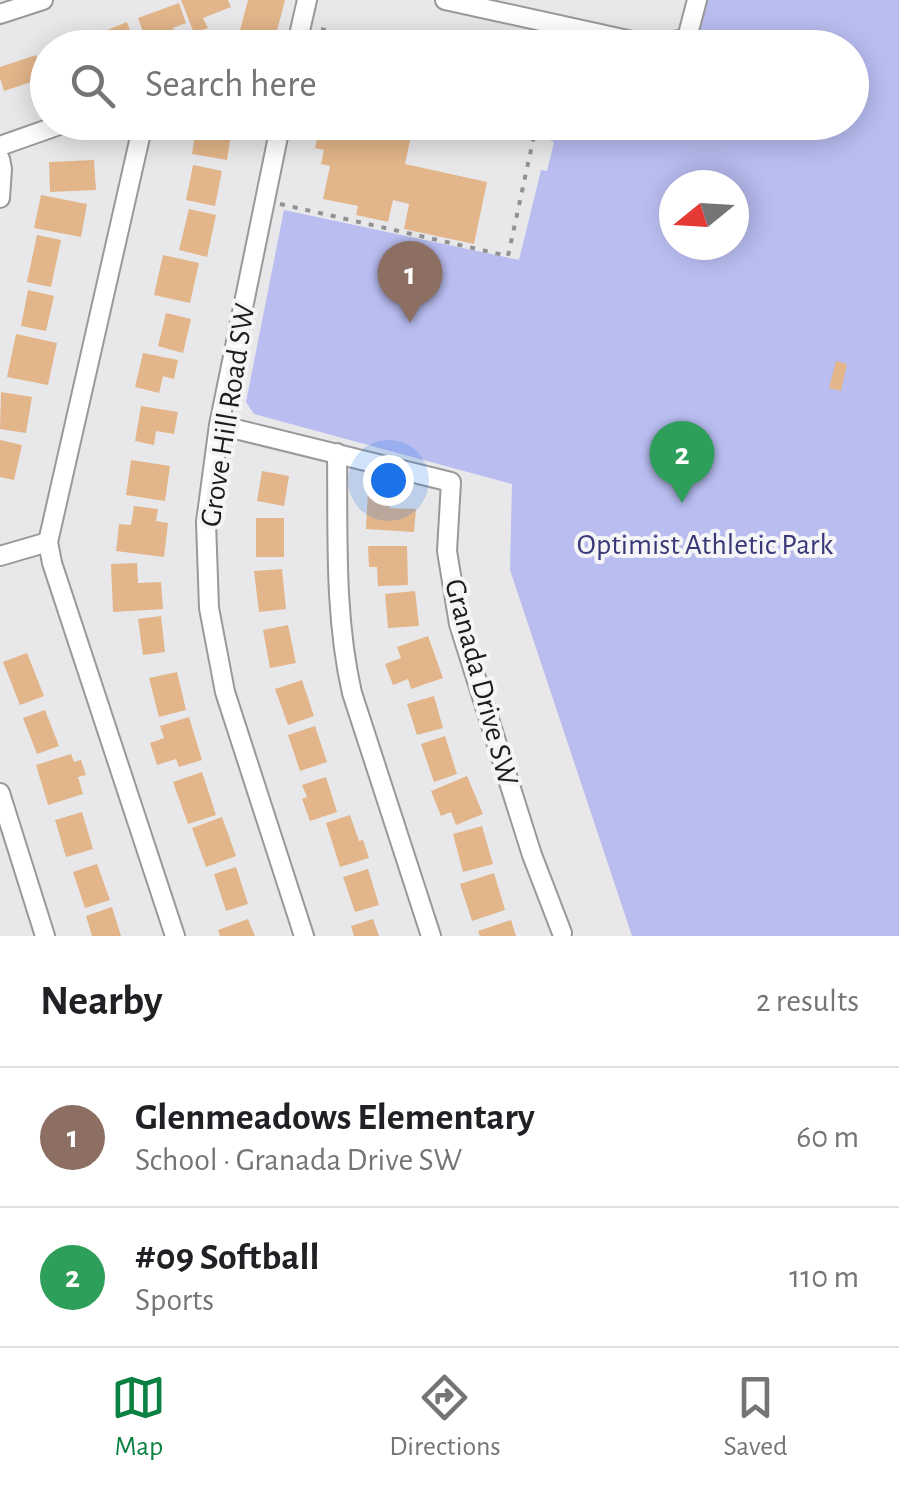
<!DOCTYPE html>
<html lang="en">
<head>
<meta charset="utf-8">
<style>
	body { margin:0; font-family:"Alegreya Sans",sans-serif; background:#f6f6f6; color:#202124 }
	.compass { position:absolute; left:659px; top:170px; width:90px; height:90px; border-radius:50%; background:#fff; box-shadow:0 5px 25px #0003; rotate:252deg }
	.you { position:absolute; left:388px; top:480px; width:35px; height:35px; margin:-25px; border:8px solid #fff; border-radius:50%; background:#1a73e8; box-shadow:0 0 0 15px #1a73e833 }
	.badge { display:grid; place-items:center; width:65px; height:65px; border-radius:50%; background:#0b8043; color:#fff; font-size:32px; font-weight:700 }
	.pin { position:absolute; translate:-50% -82px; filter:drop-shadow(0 2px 5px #0008) }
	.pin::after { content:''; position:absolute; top:52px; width:35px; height:30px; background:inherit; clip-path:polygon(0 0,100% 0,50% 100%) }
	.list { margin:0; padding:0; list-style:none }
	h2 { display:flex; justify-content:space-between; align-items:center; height:130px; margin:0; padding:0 40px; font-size:42px }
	h2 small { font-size:32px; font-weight:400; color:#757577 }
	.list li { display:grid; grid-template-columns:65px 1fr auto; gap:30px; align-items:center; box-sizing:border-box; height:140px; padding:0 40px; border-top:2px solid #e0e0e0 }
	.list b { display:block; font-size:38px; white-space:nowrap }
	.list p { margin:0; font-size:32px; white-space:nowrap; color:#757577 }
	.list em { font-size:32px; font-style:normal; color:#757577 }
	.icon { flex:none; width:55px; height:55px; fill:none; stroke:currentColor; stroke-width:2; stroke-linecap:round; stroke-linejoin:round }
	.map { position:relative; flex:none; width:899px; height:936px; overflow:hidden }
	.search { position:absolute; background:#fff; box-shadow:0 5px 25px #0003; left:30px; right:30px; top:30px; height:110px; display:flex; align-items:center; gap:25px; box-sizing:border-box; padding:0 35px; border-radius:55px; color:#757577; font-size:38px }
	.sheet { height:410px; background:#fff }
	nav { display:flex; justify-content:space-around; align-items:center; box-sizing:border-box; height:140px; border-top:2px solid #e0e0e0; background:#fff; font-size:28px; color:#757577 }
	nav a { display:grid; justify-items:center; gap:5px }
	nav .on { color:#0b8043 }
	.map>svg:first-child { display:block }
	.park { fill:#b9bdf0; fill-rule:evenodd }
	.building { fill:#e2b58a }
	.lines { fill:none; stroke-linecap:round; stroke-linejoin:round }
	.minor-casing { stroke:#99999b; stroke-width:22 }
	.path { stroke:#929294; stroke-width:4; stroke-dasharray:5 8; stroke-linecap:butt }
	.minor { stroke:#fff; stroke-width:18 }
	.labels { text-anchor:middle; stroke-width:8; stroke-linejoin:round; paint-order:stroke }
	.street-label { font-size:30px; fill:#1c1c1d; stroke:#f5f5f7 }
	.park-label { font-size:30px; fill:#393878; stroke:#f5f5f7 }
</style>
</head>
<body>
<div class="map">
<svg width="899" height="936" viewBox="0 0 899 936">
	<rect width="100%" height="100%" fill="#e8e8ea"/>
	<path class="park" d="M704 0H899V936H632L510 570 512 484 254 414 246 402 284 210 519 260 541 170 547 171 554 142 547 139 553 123 852 122V48L691 47ZM674 185H734V245H674Z"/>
	<path class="building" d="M181 0H228L231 7 203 18 208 28 194 33Z
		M248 0H285L273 47 238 38Z
		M179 3 186 23 173 28 178 42 161 48 158 39 147 43 138 18Z
		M127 22 136 48H100L95 35Z
		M36 55 43 78 4 91 0 78V67Z
		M197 122H233L227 160 192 154Z
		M321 122H414L405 164 487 182 474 244 404 229 409 204 393 200 388 222 356 215 358 206 323 199 330 166 321 164 324 150 315 148Z
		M470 122H518L515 134Z
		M94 160 96 190 50 192 49 162Z
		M193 165 222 171 215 206 186 200Z
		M41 195 87 204 81 237 34 228Z
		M189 209 216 215 207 257 179 250Z
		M37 235 61 240 51 287 27 282Z
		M163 255 199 263 190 303 154 295Z
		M28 290 54 296 46 331 21 326Z
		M166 313 191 319 183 353 158 346Z
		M16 334 57 343 48 385 7 377Z
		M143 353 178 360 174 379 163 376 159 393 135 387Z
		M836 361 847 364 841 391 829 388Z
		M1 392 32 397 26 433 0 429Z
		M141 406 178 412 174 434 156 431 154 445 135 441Z
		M0 440 22 445 14 480 0 477Z
		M131 460 170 466 165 501 126 495Z
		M262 471 289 476 284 506 257 501Z
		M368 490 391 491 390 508 416 509 414 532 366 529Z
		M134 506 158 509 156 521 168 523 164 557 116 551 119 524 131 525Z
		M256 518H284V557H256Z
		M368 546H407L408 585 378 586 377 567H369Z
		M137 563 138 583 161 582 163 609 113 612 111 564Z
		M282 569 286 609 259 612 254 571Z
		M415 591 419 626 388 628 385 594Z
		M161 616 165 652 143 655 138 619Z
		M288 625 296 663 270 668 263 630Z
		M428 636 443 678 411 689 408 679 393 685 385 664 401 658 397 647Z
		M27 653 44 696 20 705 3 662Z
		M177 672 186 710 159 717 149 678Z
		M302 680 314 716 288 725 275 689Z
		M434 696 443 728 417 735 407 704Z
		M45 710 59 746 37 754 23 718Z
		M189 717 202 760 179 767 176 759 157 765 150 743 164 738 160 726Z
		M315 726 327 762 300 771 288 735Z
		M445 736 457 774 434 782 421 744Z
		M71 754 74 762 81 760 86 775 78 777 83 794 48 805 36 765Z
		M202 772 216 815 188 824 173 782Z
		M467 776 483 814 456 825 451 812 441 816 431 791Z
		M326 777 337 812 310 821 302 799 307 797 302 785Z
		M82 812 93 849 66 857 55 820Z
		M350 815 359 841 363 840 369 858 340 867 326 823Z
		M222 817 236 856 206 867 192 828Z
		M482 826 493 864 463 872 453 834Z
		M97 864 110 900 85 908 73 872Z
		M236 867 248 904 226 911 214 874Z
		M368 869 379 905 355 912 343 877Z
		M494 873 505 910 472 921 460 884Z
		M112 907 121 936H92L86 916Z
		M248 919 255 936H220L218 930Z
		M373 919 379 936H354L351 926Z
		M511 920 516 936H480L478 931Z"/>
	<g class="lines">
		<g class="minor-casing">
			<path id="minor" d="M445 0 655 46 687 38 697 0
				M0 14 43 0
				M296 48 307 0
				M141 122 140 137 48 542 52 563 175 936
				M281 122 219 425 206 522 209 608 225 692 304 936
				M0 146 68 122
				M0 159 2 169 0 198
				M219 425 451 482 447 551 459 624 532 855 562 933
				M337 453C338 533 334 614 352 693L431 936
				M0 556 48 542
				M0 793 45 936"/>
		</g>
		<path class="path" d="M321 29 407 48
			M280 204 508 256 537 122"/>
		<use href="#minor" class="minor"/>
	</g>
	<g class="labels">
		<g class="street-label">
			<text transform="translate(227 415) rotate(-81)" y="10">Grove Hill Road SW</text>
			<text transform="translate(482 682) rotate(75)" y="10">Granada Drive SW</text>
		</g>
		<g class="park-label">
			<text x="705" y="554">Optimist Athletic Park</text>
		</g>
	</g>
</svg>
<svg class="compass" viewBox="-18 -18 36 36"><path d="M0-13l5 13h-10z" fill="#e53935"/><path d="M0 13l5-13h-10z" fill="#757577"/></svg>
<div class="you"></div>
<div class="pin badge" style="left:410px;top:323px;background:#8d6e63">1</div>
<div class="pin badge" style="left:682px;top:503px;background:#2e9e5b">2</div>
<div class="search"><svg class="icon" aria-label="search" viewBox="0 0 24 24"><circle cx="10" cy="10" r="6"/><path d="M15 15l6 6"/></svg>Search here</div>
</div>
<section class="sheet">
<h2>Nearby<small>2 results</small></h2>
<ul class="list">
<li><span class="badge" style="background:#8d6e63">1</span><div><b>Glenmeadows Elementary</b><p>School · Granada Drive SW</p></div><em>60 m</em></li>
<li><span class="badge" style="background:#2e9e5b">2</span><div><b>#09 Softball</b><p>Sports</p></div><em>110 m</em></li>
</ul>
</section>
<nav>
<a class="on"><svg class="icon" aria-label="map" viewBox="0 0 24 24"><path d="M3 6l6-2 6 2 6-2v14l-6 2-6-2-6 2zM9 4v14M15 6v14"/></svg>Map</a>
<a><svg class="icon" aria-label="directions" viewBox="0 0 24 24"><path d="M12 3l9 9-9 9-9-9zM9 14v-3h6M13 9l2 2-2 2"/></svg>Directions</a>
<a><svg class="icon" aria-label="saved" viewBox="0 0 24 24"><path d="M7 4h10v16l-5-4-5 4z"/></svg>Saved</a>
</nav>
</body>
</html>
